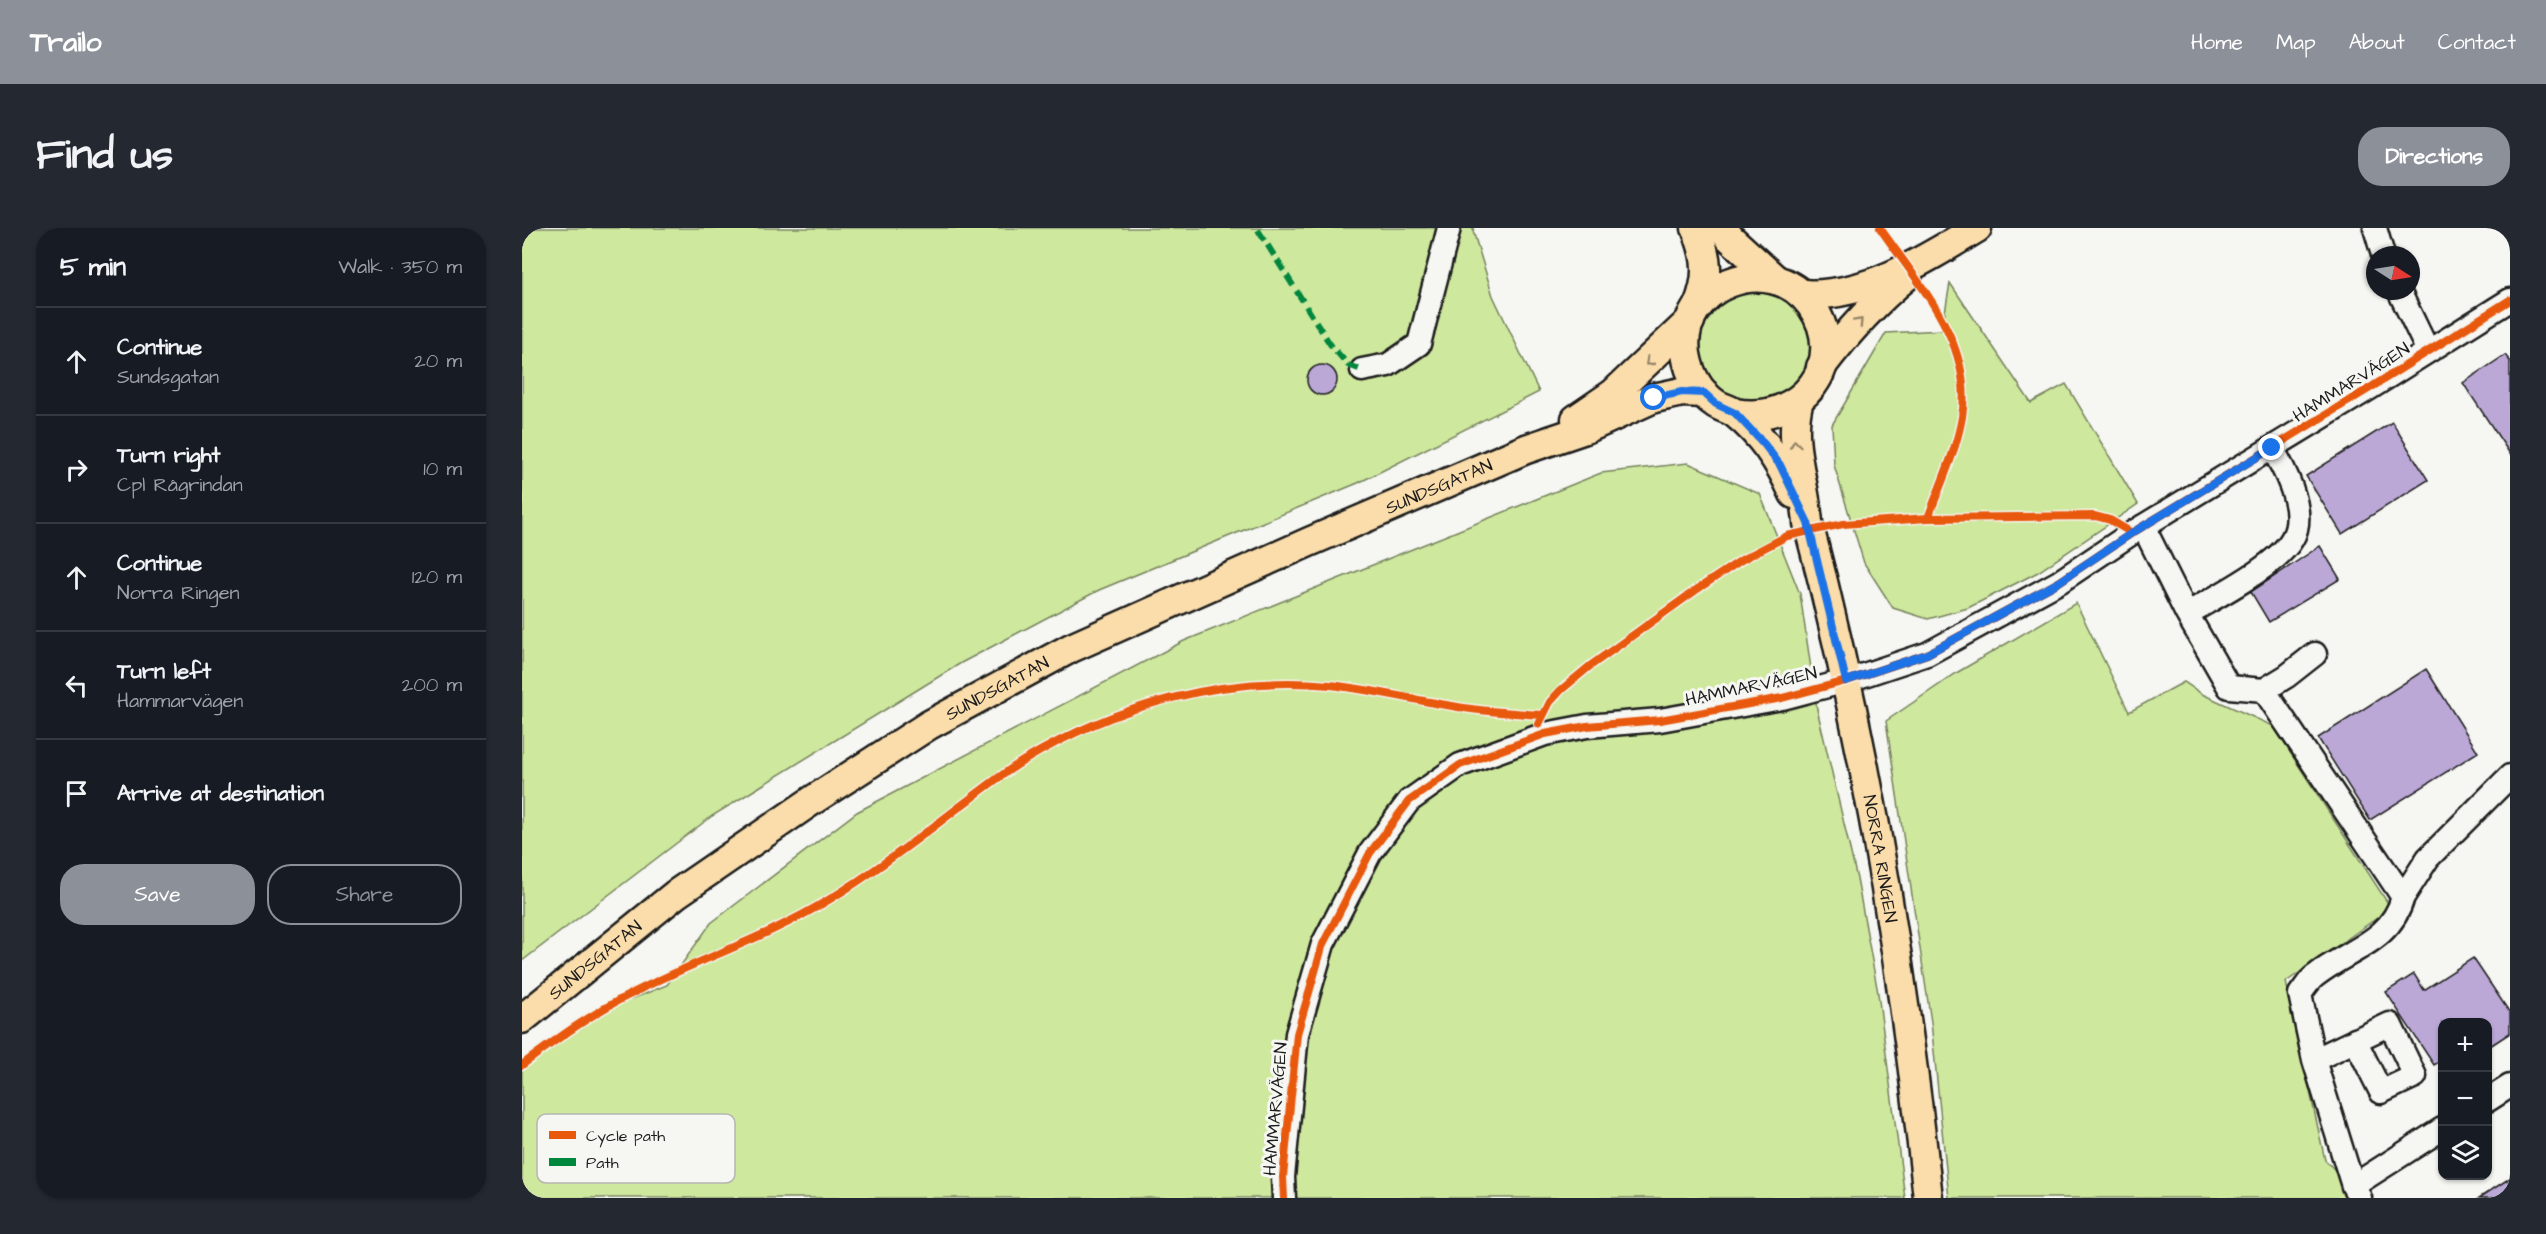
<!DOCTYPE html>
<html lang="en">
<head>
<meta charset="utf-8">
<style>
	body { margin:0; font-family:"Architects Daughter",sans-serif; background:#242831; color:#f1f3f6 }
	.controls { position:absolute; right:18px; bottom:18px; display:grid; overflow:hidden; border-radius:12px; box-shadow:0 2px 4px #0004 }
	.controls button { width:54px; height:54px; display:grid; place-items:center; padding:0; border:0; border-bottom:2px solid #363941; background:#171b24; color:#f1f3f6; font:30px sans-serif }
	.compass { position:absolute; left:1844px; top:18px; width:54px; height:54px; border-radius:50%; background:#171b24; box-shadow:0 2px 4px #0004; rotate:102deg }
	.stop { position:absolute; width:18px; height:18px; margin:-14px; border:4px solid #1a73e8; border-radius:50%; background:#fff }
	.stop.end { background:#1a73e8; border-color:#fff; box-shadow:0 2px 6px #0008 }
	.list { margin:0; padding:0; list-style:none }
	h2 { display:flex; justify-content:space-between; align-items:center; height:78px; margin:0; padding:0 24px; font-size:26px }
	h2 small { font-size:20px; font-weight:400; color:#9ea1a6 }
	.list li { display:grid; grid-template-columns:39px 1fr auto; gap:18px; align-items:center; box-sizing:border-box; height:108px; padding:0 24px; border-top:2px solid #363941 }
	.list b { display:block; font-size:22px; white-space:nowrap }
	.list p { margin:0; font-size:20px; white-space:nowrap; color:#9ea1a6 }
	.list em { font-size:20px; font-style:normal; color:#9ea1a6 }
	.actions { display:flex; gap:12px; padding:18px 24px }
	.actions a { flex:1; padding:14px 0; border:2px solid #8c9099; border-radius:24px; text-align:center; font-size:21px; color:#8c9099 }
	.actions .main { background:#8c9099; color:#fff }
	.icon { flex:none; width:33px; height:33px; fill:none; stroke:currentColor; stroke-width:2; stroke-linecap:round; stroke-linejoin:round }
	.map { position:relative; flex:none; width:1988px; height:970px; overflow:hidden; border-radius:24px }
	header { display:flex; align-items:center; gap:36px; box-sizing:border-box; height:84px; padding:0 30px; background:#8c9099; color:#fff }
	header strong { font-size:28px }
	nav { display:flex; gap:33px; margin-inline-start:auto; font-size:21px }
	.intro { display:flex; align-items:center; justify-content:space-between; box-sizing:border-box; height:144px; padding:0 36px }
	h1 { margin:0; font-size:42px }
	.button { padding:15px 27px; border-radius:24px; background:#8c9099; color:#fff; font-size:21px; font-weight:700 }
	main { display:flex; gap:36px; padding:0 36px }
	aside { flex:1; background:#171b24; border-radius:24px; box-shadow:0 2px 4px #0004 }
	.map>svg:first-child { display:block }
	.green { fill:#cee89e; stroke:#75825d; stroke-width:1.5 }
	.building { fill:#bba8d7; stroke:#1c1c1c; stroke-width:1.5 }
	.lines { fill:none; stroke-linecap:round; stroke-linejoin:round }
	.minor-casing { stroke:#1c1c1c; stroke-width:27 }
	.major-casing { stroke:#1c1c1c; stroke-width:33 }
	.minor { stroke:#f6f6f2; stroke-width:22 }
	.major { stroke:#fbddab; stroke-width:28 }
	.quiet { stroke:#00873e; stroke-width:6; stroke-dasharray:12 6; stroke-linecap:butt }
	.cycleway-casing { stroke:#f6f6f2; stroke-width:11 }
	.cycleway { stroke:#e8590c; stroke-width:8 }
	.oneway { stroke:#97866b }
	.route { stroke:#1a73e8; stroke-width:8 }
	.labels { text-anchor:middle; stroke-width:6; stroke-linejoin:round; paint-order:stroke }
	.street-label { font-size:18px; fill:#1c1c1c; stroke:#f6f6f2 }
	.key { fill:#f6f6f2; stroke:#b5b5b2; stroke-width:1.5 }
	.key-label { font-size:16px; fill:#1c1c1c }
</style>
</head>
<body>
<header>
<strong>Trailo</strong>
<nav><a>Home</a><a>Map</a><a>About</a><a>Contact</a></nav>
</header>
<div class="intro"><h1>Find us</h1><a class="button">Directions</a></div>
<main>
<aside>
<h2>5 min<small>Walk · 350 m</small></h2>
<ul class="list">
<li><svg class="icon" aria-label="ahead" viewBox="0 0 24 24"><path d="M12 20V5M6 11l6-6 6 6"/></svg><div><b>Continue</b><p>Sundsgatan</p></div><em>20 m</em></li>
<li><svg class="icon" aria-label="right" viewBox="0 0 24 24"><path d="M7 20v-9h11M14 6l5 5-5 5"/></svg><div><b>Turn right</b><p>Cpl Rågrindan</p></div><em>10 m</em></li>
<li><svg class="icon" aria-label="ahead" viewBox="0 0 24 24"><path d="M12 20V5M6 11l6-6 6 6"/></svg><div><b>Continue</b><p>Norra Ringen</p></div><em>120 m</em></li>
<li><svg class="icon" aria-label="left" viewBox="0 0 24 24"><path d="M17 20v-9H6M10 6l-5 5 5 5"/></svg><div><b>Turn left</b><p>Hammarvägen</p></div><em>200 m</em></li>
<li><svg class="icon" aria-label="arrive" viewBox="0 0 24 24"><path d="M6 21V4h12l-3 4 3 4H6"/></svg><div><b>Arrive at destination</b></div></li>
</ul>
<div class="actions"><a class="main">Save</a><a>Share</a></div>
</aside>
<div class="map">
<svg width="1988" height="970" viewBox="0 0 1988 970">
	<rect width="100%" height="100%" fill="#f6f6f2"/>
	<filter id="ink" filterUnits="userSpaceOnUse"><feTurbulence type="fractalNoise" baseFrequency=".0167" numOctaves="2"/><feDisplacementMap in="SourceGraphic" scale="12" xChannelSelector="R" yChannelSelector="G"/><feConvolveMatrix kernelMatrix="1 2 1 2 8 2 1 2 1" color-interpolation-filters="sRGB"/></filter>
	<g filter="url(#ink)">
		<path class="green" d="M0 0H952L951 3 971 68 1017 164 836 255 577 362 439 435 190 588 0 733Z
			M1428 55 1509 175 1544 156 1616 276 1516 344 1446 380 1406 391 1371 380 1342 335 1312 237 1310 197 1364 105 1420 102Z
			M1227 61H1239L1273 76 1291 109 1287 144 1254 175 1207 172 1180 146 1175 109 1193 76Z
			M1166 235 1238 266 1278 366 1295 481 1335 651 1356 765 1383 970H0V838L65 789 145 757 189 695 335 584 662 413 1079 245Z
			M1554 375 1607 484 1662 454 1680 466 1751 498 1869 680 1764 754 1803 932 1814 943 1830 970H1427L1409 794 1364 493 1436 444Z"/>
		<path class="building" d="M1983 127 1988 133V226L1941 155Z
			M785 152a15 15 0 1 1 30 0a15 15 0 1 1-30 0Z
			M1870 194 1906 252 1820 306 1784 248Z
			M1798 318 1818 351 1747 394 1729 364Z
			M1904 441 1956 524 1848 592 1796 510Z
			M1951 730 1988 785V805L1965 820V795H1920V832L1912 837 1864 764 1892 746 1902 762Z
			M1988 950V970H1957Z"/>
		<g class="lines">
			<g class="minor-casing">
				<path id="minor" d="M1853 0 1861 27
					M1877 63 1906 123
					M840 142 866 137 897 116 927 0
					M1621 298 1665 386 1707 459 1742 462 1881 669C1869 714 1827 721 1793 748 1787 752 1783 760 1778 766L1792 832 1831 958 1838 970
					M1665 386C1693 369 1755 338 1770 311 1786 285 1763 242 1750 220
					M1742 462 1765 448 1793 426
					M1881 669 1906 630 1988 548
					M1792 832 1868 796 1893 848 1859 864 1833 812
					M1966 872 1988 858
					M1831 958 1920 901
					M762 970 761 949 775 806 801 716 848 625 887 573 938 537 1023 506 1065 498 1138 492 1260 470 1324 453 1405 426 1537 354 1610 305 1848 160 1988 72"/>
			</g>
			<g class="major-casing">
				<g id="major">
					<path d="M1174 0C1186 30 1188 48 1176 78"/>
					<path d="M1201 0 1208 10 1254 52"/>
					<path d="M1279 66C1341 71 1403 32 1455 0"/>
					<path d="M1299 139C1325 105 1353 74 1386 47"/>
					<path id="s1" d="M1277 172C1265 213 1283 253 1286 295 1344 515 1382 743 1406 970"/>
					<path d="M1213 185C1279 197 1329 134 1289 77 1249 21 1154 57 1164 126 1167 145 1177 165 1194 176 1200 180 1208 181 1214 186 1240 207 1259 236 1272 266"/>
					<path d="M1054 191 1092 165 1168 93"/>
					<path id="s2" d="M0 791 154 666 291 572 407 497 549 420 787 314 1004 221 1066 200 1132 170 1160 164 1182 165"/>
				</g>
			</g>
			<use href="#minor" class="minor"/>
			<use href="#major" class="major"/>
			<path class="quiet" d="M736 2 808 116 826 137 840 142"/>
			<g class="cycleway-casing">
				<path id="cycleway" d="M1358 0C1397 57 1452 115 1440 189 1434 224 1418 257 1406 290
					M1017 496 1028 474 1039 462 1068 438 1174 362 1221 331 1265 308 1321 296 1406 290 1573 288 1588 292 1610 305
					M0 837C35 811 70 785 109 766 174 732 245 710 308 671 351 645 392 614 432 583 455 566 477 548 501 533 593 477 700 447 808 457 853 462 897 473 942 480 968 484 994 485 1021 487
					M762 970 761 949 775 806 801 716 848 625 887 573 938 537 1023 506 1065 498 1138 492 1260 470 1324 453 1405 426 1537 354 1610 305 1848 160 1988 72"/>
			</g>
			<use href="#cycleway" class="cycleway"/>
		</g>
		<defs><path id="oneway-chevron" d="M-2-3.5L2.5 0L-2 3.5" fill="none" stroke-width="1.6" stroke-linecap="round" stroke-linejoin="round" transform="scale(1.5)"/></defs>
		<g class="oneway">
			<use href="#oneway-chevron" transform="translate(1337 94) rotate(-47)"/>
			<use href="#oneway-chevron" transform="translate(1127 134) rotate(137)"/>
			<use href="#oneway-chevron" transform="translate(1273 216) rotate(-98)"/>
		</g>
	</g>
	<g class="lines" filter="url(#ink)">
		<path class="route" d="M1132 170 1160 164 1182 165 1194 176 1213 185 1242 216 1258 237 1286 295 1324 453 1405 426 1537 354 1610 305 1750 220"/>
	</g>
	<g class="labels">
		<g class="street-label">
			<text transform="translate(1829 154) rotate(-32)" y="6">HAMMARVÄGEN</text>
			<text dy="6" stroke="none"><textPath href="#s2" startOffset="1066">SUNDSGATAN</textPath></text>
			<text transform="translate(1229 458) rotate(-12)" y="6">HAMMARVÄGEN</text>
			<text dy="6" stroke="none"><textPath href="#s2" startOffset="580">SUNDSGATAN</textPath></text>
			<text dy="6" stroke="none"><textPath href="#s1" startOffset="468">NORRA RINGEN</textPath></text>
			<text dy="6" stroke="none"><textPath href="#s2" startOffset="94">SUNDSGATAN</textPath></text>
			<text transform="translate(753 881) rotate(-85)" y="6">HAMMARVÄGEN</text>
		</g>
	</g>
	<rect x="15" y="886" width="198" height="69" rx="9" class="key"/>
	<rect x="27" y="903" width="27" height="8" fill="#e8590c"/>
	<rect x="27" y="930" width="27" height="8" fill="#00873e"/>
	<g class="key-label">
		<text x="64" y="913">Cycle path</text>
		<text x="64" y="940">Path</text>
	</g>
</svg>
<div class="controls">
<button>+</button>
<button>−</button>
<button><svg class="icon" aria-label="layers" viewBox="0 0 24 24"><path d="M12 4l9 5-9 5-9-5zM3 14l9 5 9-5"/></svg></button>
</div>
<svg class="compass" viewBox="-18 -18 36 36"><path d="M0-13l5 13h-10z" fill="#e53935"/><path d="M0 13l5-13h-10z" fill="#9ea1a6"/></svg>
<div class="stop" style="left:1132px;top:170px"></div>
<div class="stop end" style="left:1750px;top:220px"></div>
</div>
</main>
</body>
</html>
